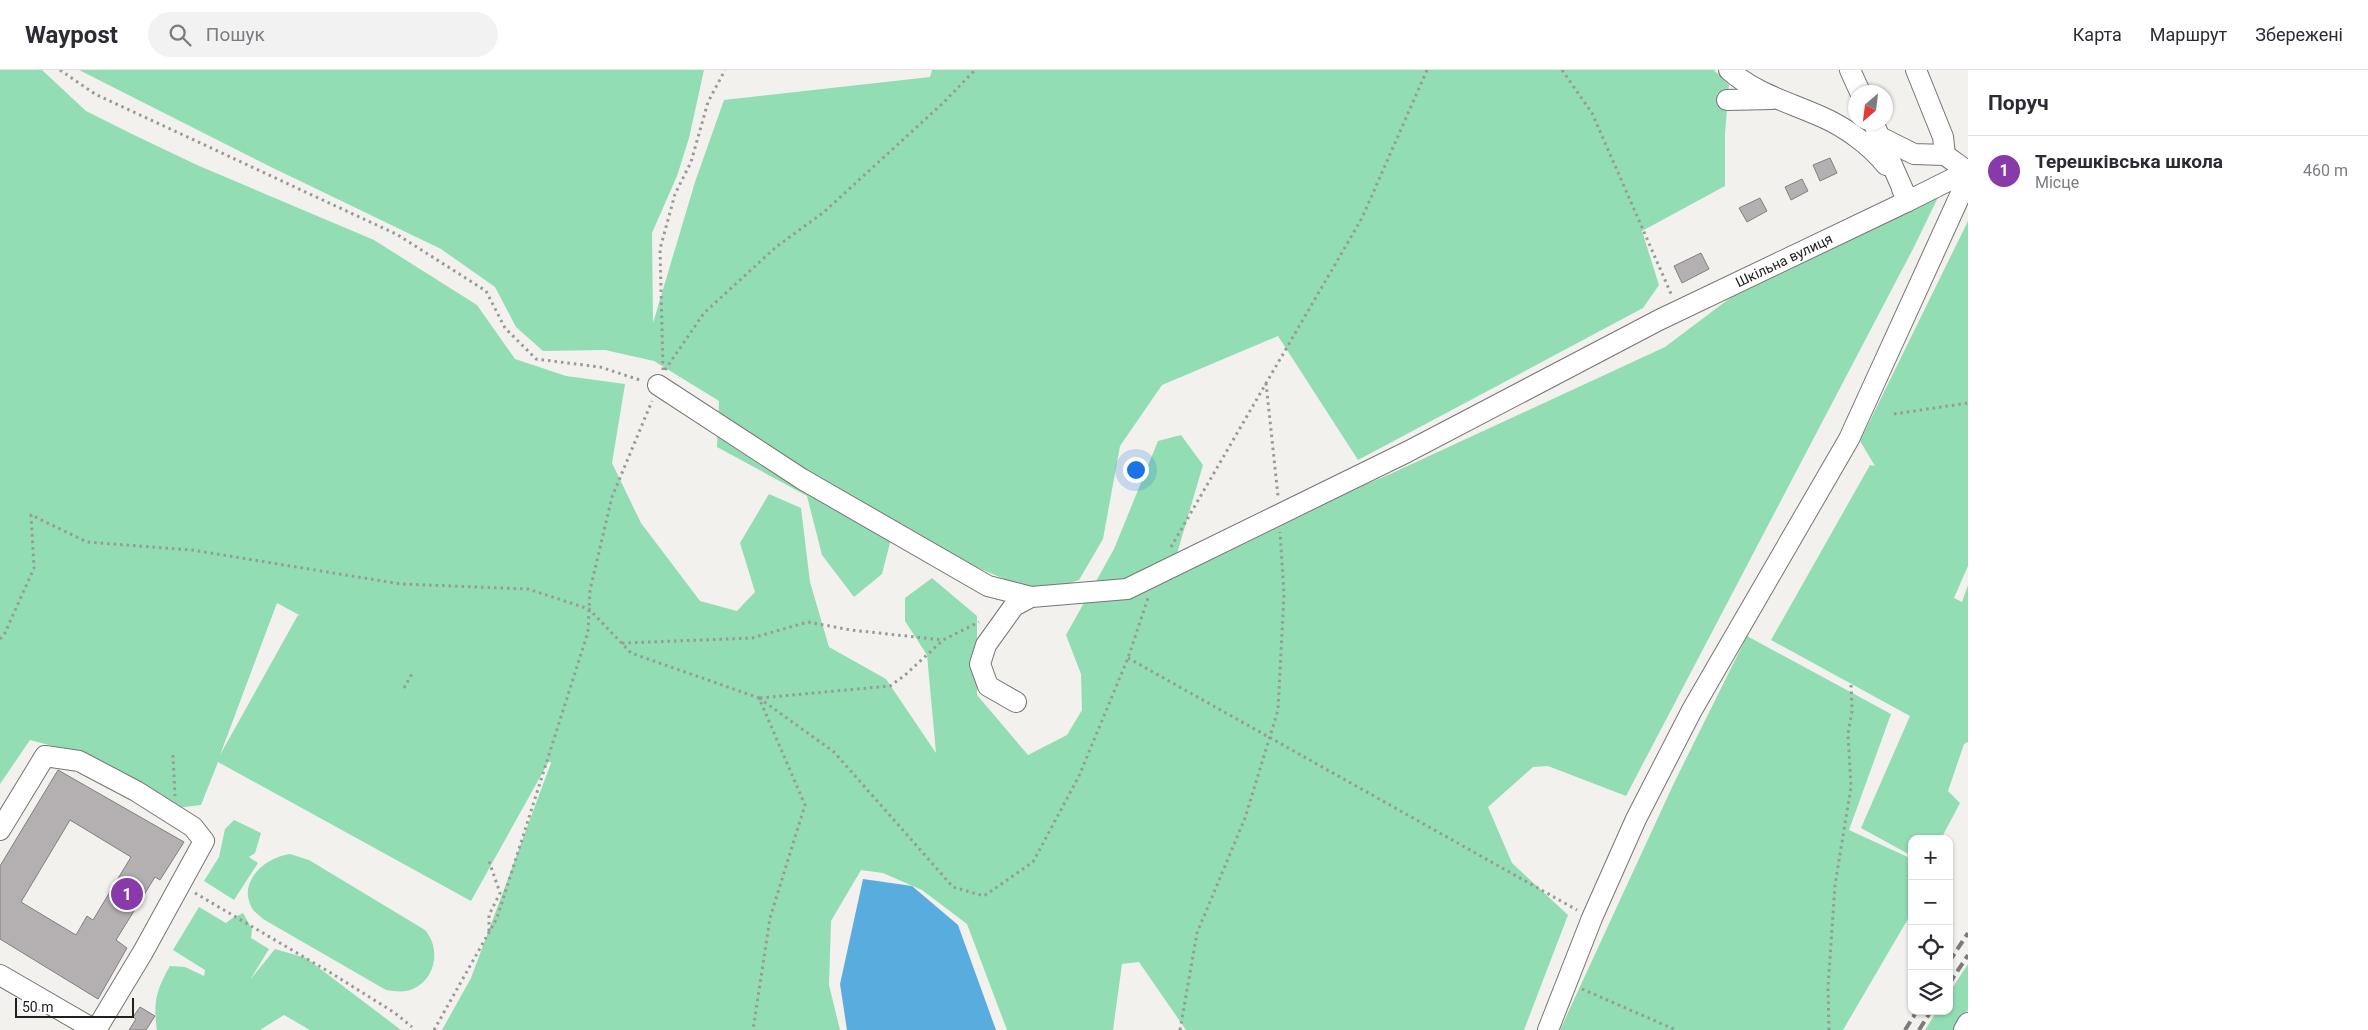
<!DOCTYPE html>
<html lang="uk">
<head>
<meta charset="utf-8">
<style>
	body { margin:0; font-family:Roboto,sans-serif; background:#f2f2f3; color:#2b2b33 }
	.controls { position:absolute; right:15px; bottom:15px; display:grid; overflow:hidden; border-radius:10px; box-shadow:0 1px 4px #0004 }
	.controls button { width:45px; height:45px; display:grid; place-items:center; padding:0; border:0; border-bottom:1px solid #e1e1e2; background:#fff; color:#2b2b33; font:25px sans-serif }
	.compass { position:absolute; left:1848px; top:15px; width:45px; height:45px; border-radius:50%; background:#fff; box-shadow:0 1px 4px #0004; rotate:208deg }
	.scale { position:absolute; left:15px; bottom:12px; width:119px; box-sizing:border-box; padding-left:5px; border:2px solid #21201f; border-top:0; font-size:14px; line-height:18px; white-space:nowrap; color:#21201f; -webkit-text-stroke:4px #fff; paint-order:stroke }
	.you { position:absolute; left:1135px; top:399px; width:18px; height:18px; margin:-12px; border:4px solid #fff; border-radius:50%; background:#1a73e8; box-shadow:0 0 0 8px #1a73e833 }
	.badge { display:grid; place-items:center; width:32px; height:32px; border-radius:50%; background:#883aab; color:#fff; font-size:16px; font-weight:700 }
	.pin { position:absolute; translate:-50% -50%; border:2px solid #fff; box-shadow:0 1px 5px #0006 }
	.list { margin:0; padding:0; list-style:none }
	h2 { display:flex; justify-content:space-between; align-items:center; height:65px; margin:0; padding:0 20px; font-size:21px }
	h2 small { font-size:16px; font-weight:400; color:#7c7c81 }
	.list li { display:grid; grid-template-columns:32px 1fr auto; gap:15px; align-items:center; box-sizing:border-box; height:70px; padding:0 20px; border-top:1px solid #e1e1e2 }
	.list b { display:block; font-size:19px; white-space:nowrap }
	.list p { margin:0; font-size:16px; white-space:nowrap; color:#7c7c81 }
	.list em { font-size:16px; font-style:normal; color:#7c7c81 }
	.icon { flex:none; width:28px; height:28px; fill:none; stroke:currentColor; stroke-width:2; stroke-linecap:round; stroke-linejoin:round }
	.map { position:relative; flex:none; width:1968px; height:960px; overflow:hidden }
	header { display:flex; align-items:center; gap:30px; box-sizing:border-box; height:70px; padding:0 25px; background:#fff; border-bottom:1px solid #e1e1e2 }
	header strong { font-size:24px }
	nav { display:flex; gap:28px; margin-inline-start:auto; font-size:18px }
	.search { width:350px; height:45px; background:#f2f2f3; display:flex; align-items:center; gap:12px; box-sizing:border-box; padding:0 18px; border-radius:28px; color:#7c7c81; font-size:19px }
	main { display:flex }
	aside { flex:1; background:#fff }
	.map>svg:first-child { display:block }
	.green { fill:#92ddb3; fill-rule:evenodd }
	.water { fill:#59adde }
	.building { fill:#b4b0b1; stroke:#827f80; fill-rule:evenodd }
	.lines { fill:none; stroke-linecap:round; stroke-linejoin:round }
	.minor-casing { stroke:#777573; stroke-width:22 }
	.path { stroke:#9a9997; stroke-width:3; stroke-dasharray:2.5 4; stroke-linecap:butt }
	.minor { stroke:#fff; stroke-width:20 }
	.rail { stroke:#7c7b79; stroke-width:4; stroke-dasharray:10 5; stroke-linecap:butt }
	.labels { text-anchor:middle; stroke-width:5; stroke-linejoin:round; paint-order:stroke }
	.street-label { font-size:14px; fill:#21201f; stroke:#fff }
</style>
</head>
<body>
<header>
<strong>Waypost</strong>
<div class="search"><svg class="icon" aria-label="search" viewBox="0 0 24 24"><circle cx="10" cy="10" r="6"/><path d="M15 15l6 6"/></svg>Пошук</div>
<nav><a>Карта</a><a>Маршрут</a><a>Збережені</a></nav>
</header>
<main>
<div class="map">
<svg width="1968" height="960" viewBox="0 0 1968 960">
	<rect width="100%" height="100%" fill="#f2f1ee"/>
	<path class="green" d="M0 0H42L86 41 132 64 197 95 374 170 477 235 515 289 566 306 625 314 612 393 641 453 700 531 737 541 755 522 740 473 769 424 801 438 810 512 829 577 886 609 936 683 927 585 905 551V528L932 508 977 546V625L1028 685 1067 665 1082 640 1081 604 1066 565 1114 479 1158 371 1181 365 1203 395 1174 494 1388 405 1665 277 1766 201 1941 121 1914 177 1626 726 1548 696 1533 697 1488 737 1512 793 1568 845 1524 960H1186L1139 892 1122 894 1113 960H1007L967 854 922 820 883 803 861 800 831 851 829 915 840 960H442L471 908 551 693 549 691 471 831 218 692 201 735 176 738 68 680 30 670 0 714ZM277 533 301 546 298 545 220 685Z
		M79 0H704L689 68 677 106 652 163 653 253 695 112 724 30 930 7 932 0H1714L1729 15 1725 64V116L1642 161 1659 215 1643 238 1358 390 1278 266 1162 315 1120 376 1103 469 1079 510 1039 524 893 461 882 504 854 527 822 485 807 426 717 377 719 331 654 291 605 280 543 281 516 257 495 217 441 179 271 97Z
		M1968 151V496L1954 528 1962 532 1968 515V672L1964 674 1948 721 1960 733 1941 769H1912V786L1861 758 1910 646 1771 570 1870 395 1875 396 1860 371Z
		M1747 566 1891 644 1849 760 1912 789V842L1843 960H1560L1674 713Z
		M234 750 261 763 255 783 249 787 258 793 234 830 204 811 219 787 225 759Z
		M290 784 309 790 425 860C441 878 436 909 413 919 404 923 395 921 386 920L263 849C260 846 254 842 252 838 237 812 265 787 290 784Z
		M199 837 226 853 231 849 243 843 252 859 251 868 269 879 250 910 275 879 306 888 401 960H310L284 945 260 960H157C153 933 156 920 170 896L185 897 204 906 205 900 173 880Z
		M1968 894V940L1955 960H1925L1937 941H1949V923Z"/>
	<path class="water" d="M863 809 912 816 958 855 996 960H847L840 914Z"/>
	<path class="building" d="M1830 88 1837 103 1820 111 1813 95Z
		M1802 109 1808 121 1791 130 1785 117Z
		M1760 128 1767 141 1747 152 1739 138Z
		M1701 183 1709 199 1682 213 1674 196Z
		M58 700 184 772 160 810 155 807 116 870 127 878 98 929 0 869V796ZM70 750 131 787 93 850 87 846 76 865 21 832Z
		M140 937 155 946 146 960H129L136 949 133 947Z"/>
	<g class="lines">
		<g class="minor-casing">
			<g id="minor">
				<path d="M1729 0C1756 24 1789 32 1822 47 1845 57 1870 75 1886 95"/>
				<path d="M1850 0 1860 22"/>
				<path d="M1916 0 1943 67 1945 85"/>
				<path d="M1727 30 1772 29"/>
				<path d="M1876 65 1914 84 1945 85 1967 101"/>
				<path d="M1902 119 1908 131 1968 101"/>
				<path d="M658 315 802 409 988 516 1031 527 1014 536 986 575 980 594 988 616 1016 632"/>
				<path id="s1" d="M1031 527 1127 519 1407 382 1659 250 1908 131 1873 52"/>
				<path d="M0 760 45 686 79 691 136 721 193 757 204 771 143 882 96 960"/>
				<path d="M0 905 95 960"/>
				<path d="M1548 960 1592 848 1636 749 1692 640 1849 369 1968 108"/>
				<path d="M1964 960 1968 953"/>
			</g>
		</g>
		<path class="path" d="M60 0 95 24 398 165 486 221 505 258 536 289 600 297 643 311
			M1562 0 1592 43 1672 226
			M663 300 660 179 675 124 691 92 708 32 725 0
			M665 300 704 243 776 177 824 142 943 33 975 0
			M1266 313 1278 426
			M1894 344 1968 333
			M1171 477 1362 148 1427 0
			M0 569 4 565 34 498 31 445 87 472 192 480 401 514 528 519 589 539 631 583 759 628 805 735 770 848 753 960
			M622 573 752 568 808 552 851 560 943 570
			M1128 588 1577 840
			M404 618 413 602
			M759 628 834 682 953 817 984 826 1033 792 1079 706 1128 588 1148 528
			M760 628 890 616 904 606 943 570 979 552
			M173 685 175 726
			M195 823 331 903 395 943 412 957
			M489 861V845L500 823 489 791
			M1582 919 1676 960
			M434 960 497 848 588 562 590 520 612 427 652 331
			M1180 960 1197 863 1245 748 1278 640 1284 524 1280 462
			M1829 960 1828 917 1835 815 1851 717 1848 664 1852 641 1851 614"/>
		<use href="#minor" class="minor"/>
		<path class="rail" d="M1949 892 1968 863
			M1949 914 1968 885
			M1905 960 1917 941
			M1919 960 1931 941"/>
	</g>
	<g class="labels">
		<g class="street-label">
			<text dy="5" stroke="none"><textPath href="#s1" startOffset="831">Шкільна вулиця</textPath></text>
		</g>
	</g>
</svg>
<div class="controls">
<button>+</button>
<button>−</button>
<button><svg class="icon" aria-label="locate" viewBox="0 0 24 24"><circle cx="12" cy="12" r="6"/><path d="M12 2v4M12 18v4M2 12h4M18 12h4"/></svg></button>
<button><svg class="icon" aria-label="layers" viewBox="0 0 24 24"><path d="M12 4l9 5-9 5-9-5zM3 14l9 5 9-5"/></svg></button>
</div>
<svg class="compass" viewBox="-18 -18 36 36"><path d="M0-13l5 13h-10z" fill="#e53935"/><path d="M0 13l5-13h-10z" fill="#7c7c81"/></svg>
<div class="scale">50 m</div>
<div class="you"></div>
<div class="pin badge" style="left:127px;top:824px">1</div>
</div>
<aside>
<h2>Поруч<small></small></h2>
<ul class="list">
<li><span class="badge">1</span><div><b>Терешківська школа</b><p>Місце</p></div><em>460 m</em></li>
</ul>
</aside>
</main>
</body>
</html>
